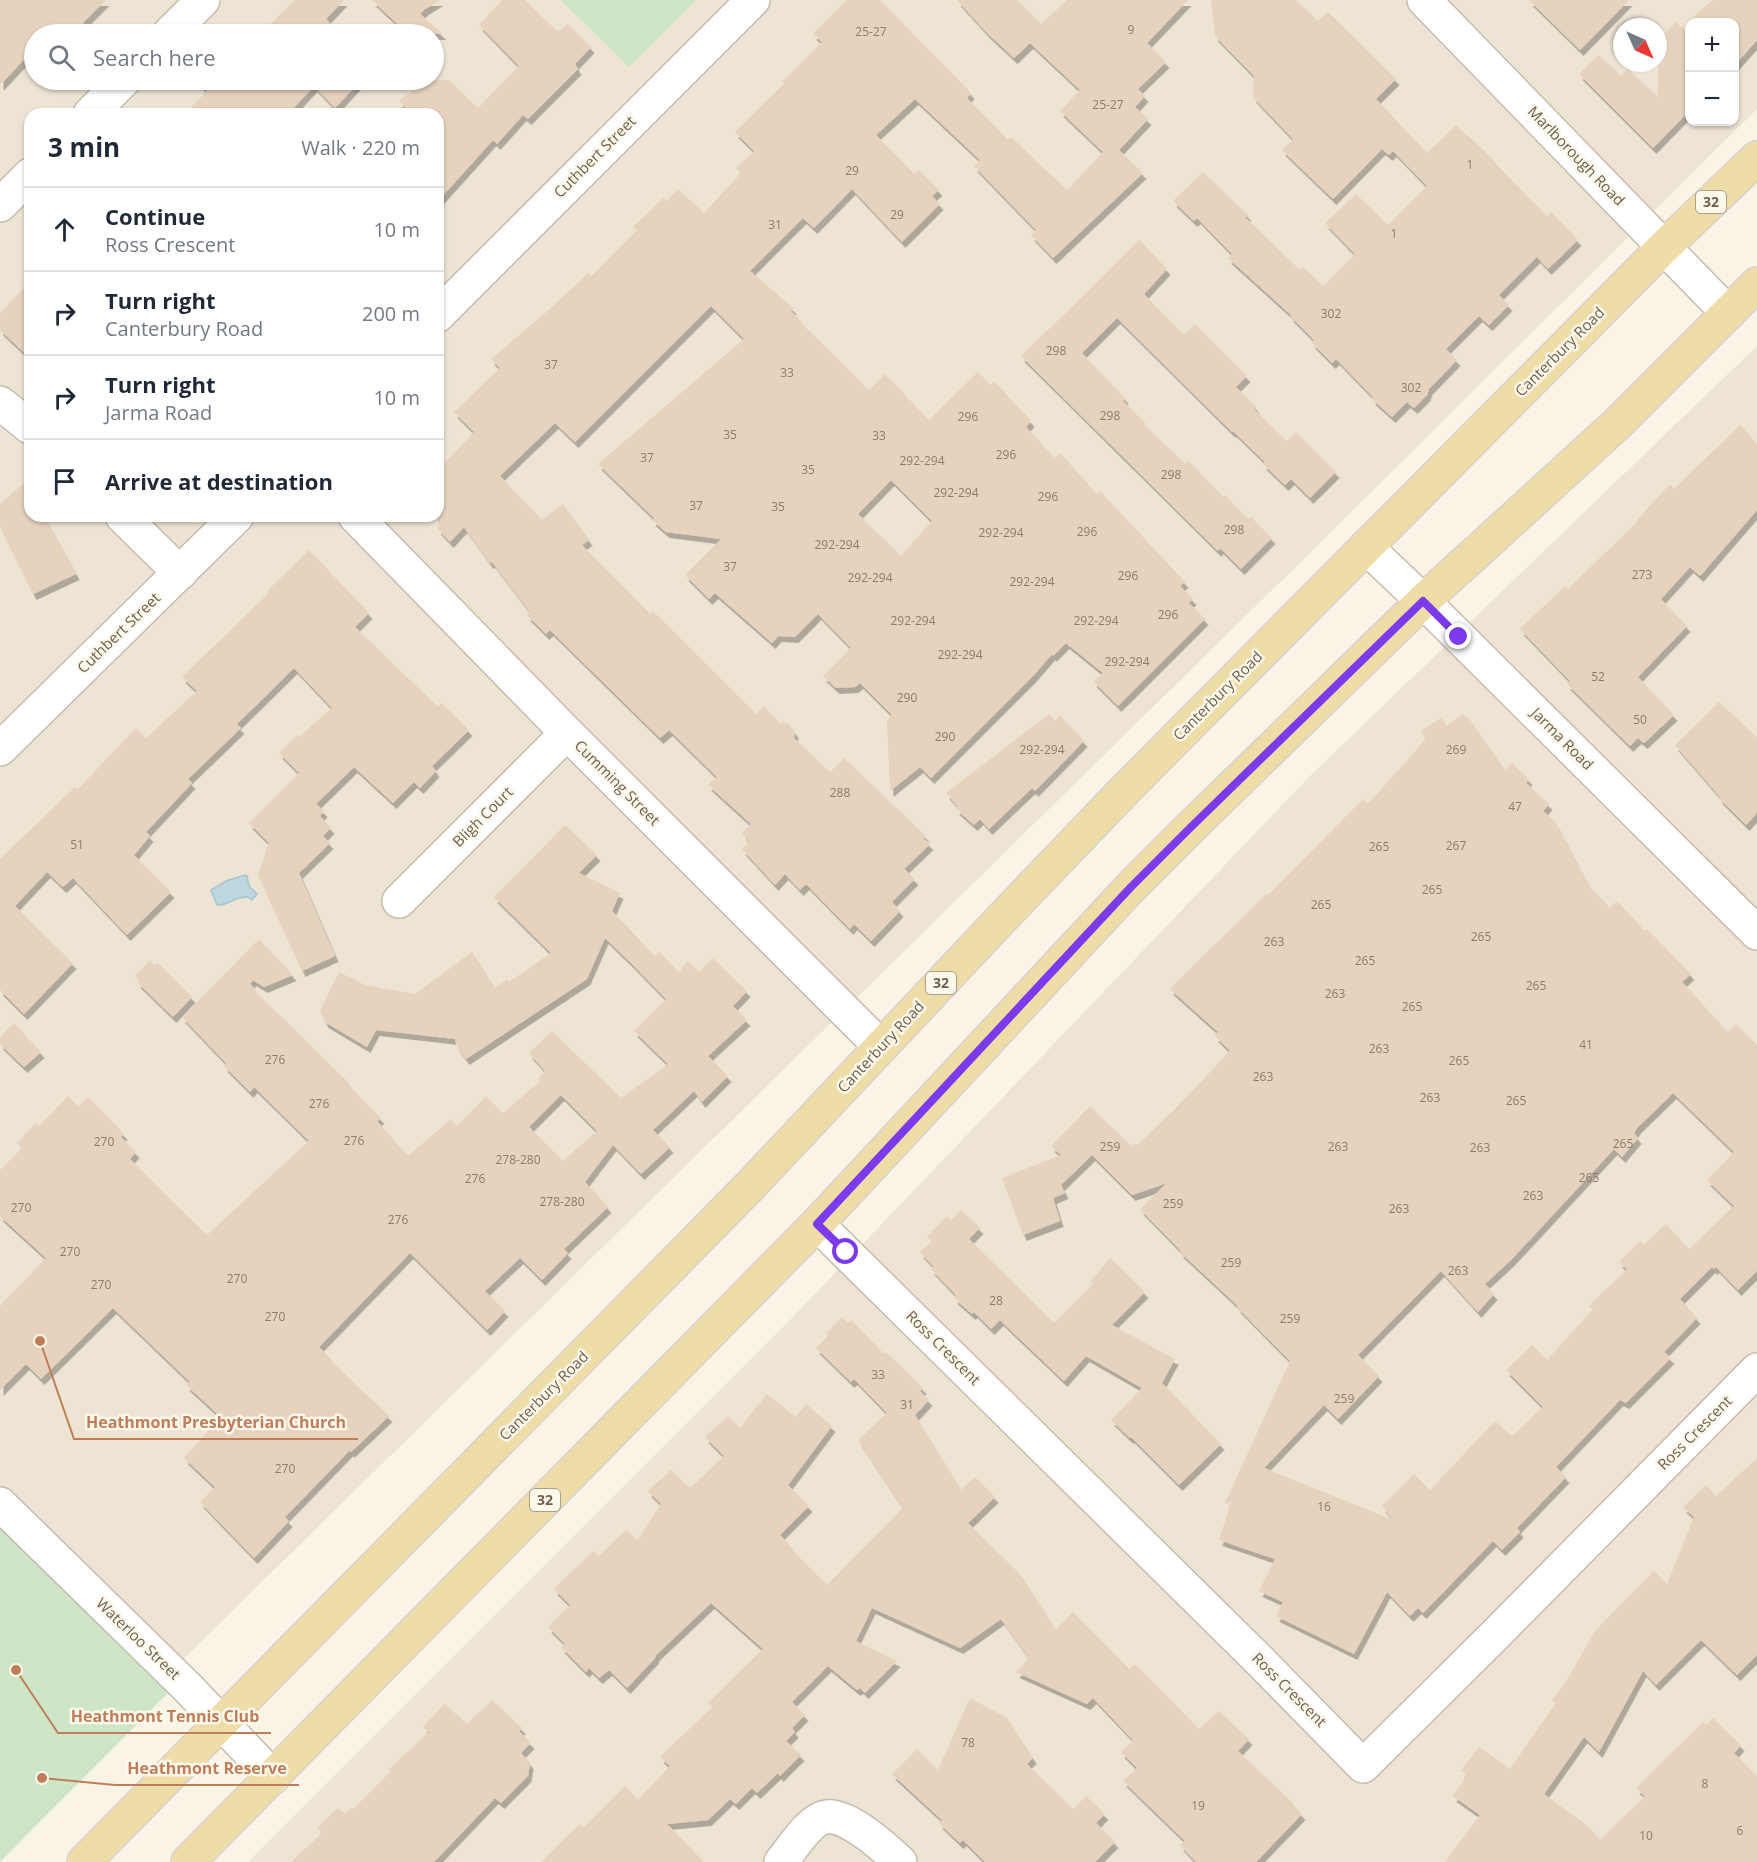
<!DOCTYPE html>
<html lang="en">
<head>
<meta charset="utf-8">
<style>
	body { margin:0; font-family:"Open Sans",sans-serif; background:#f2f2f3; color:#1f2937 }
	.controls { position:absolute; right:18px; top:18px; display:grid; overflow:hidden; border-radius:12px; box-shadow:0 2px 4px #0004 }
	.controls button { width:54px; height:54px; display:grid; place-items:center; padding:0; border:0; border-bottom:2px solid #e0e1e3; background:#fff; color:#1f2937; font:30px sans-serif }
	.compass { position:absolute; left:1613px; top:18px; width:54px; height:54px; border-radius:50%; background:#fff; box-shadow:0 2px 4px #0004; rotate:135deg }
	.stop { position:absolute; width:18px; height:18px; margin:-14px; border:4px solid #7c3aed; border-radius:50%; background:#fff }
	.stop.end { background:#7c3aed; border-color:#fff; box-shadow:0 2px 6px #0008 }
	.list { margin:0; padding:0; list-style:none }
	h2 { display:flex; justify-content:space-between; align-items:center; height:78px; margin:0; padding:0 24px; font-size:26px }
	h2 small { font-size:20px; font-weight:400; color:#747a83 }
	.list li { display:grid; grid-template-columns:39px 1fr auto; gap:18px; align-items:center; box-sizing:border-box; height:84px; padding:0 24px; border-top:2px solid #e0e1e3 }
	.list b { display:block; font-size:22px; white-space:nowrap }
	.list p { margin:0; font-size:20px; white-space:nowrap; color:#747a83 }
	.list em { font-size:20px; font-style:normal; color:#747a83 }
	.icon { flex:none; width:33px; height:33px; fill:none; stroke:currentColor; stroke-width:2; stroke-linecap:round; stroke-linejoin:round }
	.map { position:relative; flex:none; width:1757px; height:1862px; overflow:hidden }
	.search { position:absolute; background:#fff; box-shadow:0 2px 4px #0004; left:24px; top:24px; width:420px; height:66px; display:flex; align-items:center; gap:15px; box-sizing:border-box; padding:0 21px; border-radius:33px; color:#747a83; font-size:22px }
	.panel { position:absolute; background:#fff; box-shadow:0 2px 4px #0004; left:24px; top:108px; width:420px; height:414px; border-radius:18px }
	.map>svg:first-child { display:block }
	.residential { fill:#ede4d4; fill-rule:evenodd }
	.green { fill:#cfe5c7 }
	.water { fill:#bdd7e0; stroke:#a5c4d0; stroke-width:1.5 }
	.building { fill:#e6d2bd; fill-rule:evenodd; filter:url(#shadow) }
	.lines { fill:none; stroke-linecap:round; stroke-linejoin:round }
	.street-casing { stroke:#c6bbac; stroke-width:36 }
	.primary-casing { stroke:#d7d2ce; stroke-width:36 }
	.street { stroke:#fff; stroke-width:33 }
	.primary { stroke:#efdda7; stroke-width:33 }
	.route { stroke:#7c3aed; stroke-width:8 }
	.labels { text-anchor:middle; stroke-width:5; stroke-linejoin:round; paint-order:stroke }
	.number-label { font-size:12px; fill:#8d7b6a }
	.shield { fill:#fcf8ec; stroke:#998c7e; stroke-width:1.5 }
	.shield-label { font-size:14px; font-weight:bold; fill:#6f5e4f }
	.street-label { font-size:15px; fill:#6f5e4f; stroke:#fcf8ec }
	.leader { fill:none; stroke:#bf7d59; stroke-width:2 }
	.callout-dot { fill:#bf7d59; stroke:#fcf8ec; stroke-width:2 }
	.callout-label { font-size:16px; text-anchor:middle; font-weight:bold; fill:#bf7d59; stroke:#fcf8ec; stroke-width:5; stroke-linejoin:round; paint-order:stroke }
</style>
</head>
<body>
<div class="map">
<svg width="1757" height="1862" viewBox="0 0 1757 1862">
	<defs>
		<filter id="shadow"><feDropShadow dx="3.5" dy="6" stdDeviation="0" flood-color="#0004"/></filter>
	</defs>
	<rect width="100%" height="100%" fill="#f9f4e6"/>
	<path class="residential" d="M0 0H1757V109L1323 540 0 1839ZM1690 22H1734V122H1690ZM1622 27H1658V63H1622ZM34 34H434V80H34ZM30 114H438V516H30Z
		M1757 346V1862H248L790 1320 1310 776Z"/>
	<path class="green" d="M561 0H696L629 67Z
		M0 1528 168 1693 0 1862Z"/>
	<path class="water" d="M245 875 247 876 249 886 257 894 252 900 248 897C234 896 229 906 217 905L211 890 226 881Z"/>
	<path class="building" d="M0 0H106L83 23 95 34H34V49L0 85Z
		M295 0H344L326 19 340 34H260Z
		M372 0H440L425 9 420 14 443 34H408Z
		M502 0H525L558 32 568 24 591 47 575 64 578 69 528 119 523 115 497 144 493 140 438 201V114H413L399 101 426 80H449L478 108 519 66 479 25Z
		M847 0H880L971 93 967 98 1008 140 1011 137 1067 190 1103 152 1060 111 1080 90 1030 43 1014 58 987 33 957 0H1017L1041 24 1067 0H1188L1147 43 1166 62 1138 89 1145 96 1135 107 1148 119 1119 150 1143 173 1053 258 1031 235 1036 230 974 166 980 160 915 99 876 135 914 174 919 170 939 190 932 196 940 204 902 242 852 189 814 228 803 218 750 271 793 308 791 311 802 322 801 323 869 390 885 374 929 420 978 372 991 385 994 381 1031 421 1026 427 1055 458 1060 453 1097 494 1100 491 1185 582 1180 586 1193 599 1189 603 1205 619 1118 706 1093 681 1103 673 1066 643 1053 656 1052 654 1033 676 931 778 920 767 890 791 887 721 892 715 860 683 855 687 836 688 823 676 851 648 818 614 795 637 778 636 772 643 715 593 709 599 685 575 721 539 666 532 652 520 654 518 598 464 744 339 711 306 575 442 555 423 500 476 542 520 563 504 589 540 582 545 650 614 653 611 756 714 764 706 780 723H788L795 732 794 738 830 772 844 758 926 836 923 838 930 844 904 869 915 879 892 902 900 911 871 941 854 924 850 929 806 884 800 890 785 874 775 885 742 849 749 842 742 833 751 824 708 785 717 777 669 730 660 738 550 630 546 634 527 615 530 612 492 562 490 563 464 527 450 542 438 529V470L474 432 454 412 500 368 491 359 550 309 588 273 592 276 637 230 633 227 663 198 667 201 678 189 704 213 741 173 736 168 754 151 735 132 784 84 782 82 822 42 813 34ZM891 480 932 521 901 556 858 514Z
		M1211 0H1296L1318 21 1328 12 1396 79 1376 99 1427 153 1456 125 1494 160 1493 161 1547 216 1551 212 1578 240 1548 269 1537 257 1499 295 1509 305 1489 325 1479 316 1446 349 1457 360 1429 389 1427 395 1414 408 1407 402 1392 417 1372 399 1373 397 1336 359 1332 363 1312 343 1314 340 1290 316 1291 315 1228 258 1232 254 1197 218 1194 221 1173 201 1203 172 1248 215 1245 217 1299 269 1303 267 1323 286 1355 254 1325 223 1356 194 1388 225 1427 186 1393 151 1389 155 1382 149 1333 199 1282 150 1293 139 1253 97 1254 76 1215 36Z
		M1529 0H1629L1580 50Z
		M1713 0H1757V40L1734 66V22H1687Z
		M1676 22 1689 33V111L1653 148 1579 74 1599 55 1621 76 1628 69 1658 97V41Z
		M195 80H361L335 108 314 86 288 114H184L207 91Z
		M1139 240 1167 269 1144 294 1184 335 1195 324 1247 376 1236 387 1256 407 1254 409 1287 441 1296 432 1336 472 1310 498 1291 479 1285 485 1263 464 1265 462 1233 431 1232 432 1117 318 1082 353 1125 398 1123 401 1146 424 1145 425 1185 464 1189 461 1223 497 1225 495 1248 519 1251 517 1272 538 1241 569 1220 548 1218 551 1021 356 1079 300Z
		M30 281V358L0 330V313Z
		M1740 425 1757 444V510L1700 576 1690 567 1661 599 1687 626 1638 677 1674 715 1644 743 1638 738 1630 746 1567 684 1570 681 1520 629 1565 586 1568 589 1637 522 1636 521 1670 484 1674 489Z
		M30 478V516H44L76 574 33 594 0 527V504Z
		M309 550 369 613 355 627 438 707 441 703 469 730 432 766 436 771 420 788 414 782 393 803 354 767 316 804 324 811 320 816 331 828 323 836 330 843 299 873 335 956 302 971 258 875 269 843 249 823 299 773 279 753 297 735 299 737 332 708 294 668 237 724 241 728 188 779 192 783 146 832 150 836 134 855 171 892 127 935 73 878 63 887 47 872 15 906 73 963 24 1014 0 990V859L75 787 78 789 136 728 146 738 197 691 182 677 269 593 267 591Z
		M1719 702 1757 737V813L1746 825 1719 798 1720 797 1675 745Z
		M1049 714 1055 721 1060 715 1084 741 1035 791 1032 788 989 829 980 819 974 825 956 809 958 807 946 793Z
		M1463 714 1466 718 1468 717 1505 770 1512 763 1529 779 1526 783 1549 804 1543 811 1555 822 1588 885 1610 908 1617 901 1645 931 1647 929 1691 974 1682 982 1728 1032 1736 1024 1757 1045V1271L1738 1290 1716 1267 1714 1269 1712 1267 1680 1299 1697 1318 1664 1352 1671 1358 1626 1403 1620 1400 1556 1467 1566 1477 1517 1528 1520 1532 1502 1550 1493 1541 1423 1613 1418 1608 1410 1616 1387 1592 1354 1654 1276 1616 1283 1602 1259 1591 1275 1559 1219 1540 1232 1500 1227 1504 1225 1503 1290 1361 1237 1307 1238 1306 1180 1252 1181 1251 1140 1209 1167 1183 1132 1195 1092 1155 1061 1185 1065 1193 1053 1198 1060 1221 1023 1235 1002 1178 1061 1155 1051 1146 1090 1106 1131 1146 1135 1143 1137 1145 1175 1109 1230 1051 1215 1036 1218 1032 1170 989 1266 894 1268 895 1363 799 1368 804 1426 739 1421 731 1441 718 1447 726ZM1673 1093 1734 1152 1707 1180 1734 1206 1689 1249 1666 1224 1644 1245 1640 1241 1619 1262 1627 1269 1589 1306 1593 1309 1547 1360 1532 1345 1506 1370 1543 1407 1512 1436 1495 1421 1430 1490 1414 1474 1382 1506 1393 1520 1264 1468 1324 1405 1338 1419 1379 1376 1358 1355 1441 1271 1478 1312 1494 1294 1485 1284 1511 1260 1614 1149 1622 1157 1638 1138 1634 1133 1637 1128Z
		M565 825 597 855 579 873 620 893 612 911 655 956 659 952 679 972 688 961 699 972 713 958 747 991 733 1006 747 1020 708 1056 728 1076 702 1102 694 1091 653 1130 670 1147 641 1174 613 1145 585 1182 608 1207 564 1249 568 1253 542 1280 520 1258 485 1291 505 1311 487 1330 410 1253 319 1347 333 1361 332 1362 389 1416 351 1452 350 1450 285 1517 289 1521 254 1558 200 1502 215 1487 184 1458 221 1417 186 1385 190 1382 113 1308 41 1379 26 1364 0 1390V1306L46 1258 0 1216V1170L22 1148 17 1143 36 1123 39 1126 68 1096 79 1107 88 1097 124 1134 121 1137 136 1152 130 1159 207 1235 309 1141 254 1087 250 1092 224 1066 226 1063 182 1017 259 939 293 975 264 987 253 980 250 984 256 990 255 991 349 1083 347 1084 381 1118 377 1121 408 1156 451 1119 457 1126 486 1096 503 1113 540 1081 538 1079 545 1071 529 1053 552 1031 621 1098 668 1064 634 1031 666 999 631 963 605 938 587 979 466 1059 457 1047 455 1039 376 1030 367 1047 325 1022 320 1011 339 972 365 985 415 994 472 952 495 988 507 979 509 982 551 953 494 897ZM561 1095 597 1131 563 1161 529 1127Z
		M150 960 155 965 158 963 192 997 173 1017 137 982 139 980 135 976Z
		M14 1023 41 1052 24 1067 0 1044V1038Z
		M961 1210 980 1228 969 1239 1054 1323 1093 1284 1091 1281 1110 1258 1145 1292 1112 1325 1175 1359 1162 1383 1221 1444 1179 1485 1131 1437 1130 1438 1111 1420 1142 1388 1086 1356 1064 1381 1000 1320 991 1329 974 1312 972 1314 954 1298 956 1295 931 1269 934 1267 920 1252 932 1241 927 1237 947 1216 951 1221Z
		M842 1317 848 1323 851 1320 884 1354 886 1352 923 1388 920 1391 929 1400 915 1415 961 1490 975 1477 995 1497 968 1523 1020 1574 1056 1630 1073 1612 1129 1669 1135 1664 1199 1729 1219 1711 1249 1739 1238 1751 1293 1803 1292 1804 1302 1814 1256 1862H1196L1180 1845 1185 1841 1123 1781 1137 1768 1121 1752 1133 1740 1093 1698 1087 1704 1016 1672 1029 1658 1001 1619 960 1648 872 1608 856 1641 897 1661 865 1693 860 1688 857 1690 828 1666 792 1702 805 1715 792 1728 795 1732 786 1741 801 1755 780 1776 778 1773 757 1793 752 1788 736 1804 730 1799 708 1820 667 1824 704 1862H541L580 1824 584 1827 625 1786 638 1800 670 1766 660 1757 712 1707 708 1703 763 1649 711 1603 655 1656 656 1657 627 1688 609 1670 599 1678 589 1668 586 1672 561 1647 565 1644 548 1627 570 1605 554 1589 593 1551 599 1556 626 1530 638 1540 661 1504 648 1491 671 1470 690 1488 724 1456 705 1437 728 1416 740 1428 767 1394 796 1417 806 1404 832 1426 788 1485 809 1506 780 1535 789 1544 788 1546 827 1585 903 1508 858 1440 887 1413 854 1379 851 1382 816 1348 828 1336 826 1334Z
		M1757 1458V1655L1737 1675 1701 1640 1656 1685 1643 1671 1599 1752 1584 1737 1544 1794 1589 1827 1600 1840 1645 1796 1636 1788 1703 1722 1706 1725 1713 1718 1741 1745 1734 1753 1757 1776V1862H1445L1480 1815 1453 1796 1467 1775 1461 1771 1479 1747 1510 1769 1556 1703 1552 1700 1568 1678 1595 1631 1654 1571 1667 1584 1694 1517 1683 1507 1706 1485 1716 1496Z
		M970 1698 1007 1718 1033 1758 1027 1764 1073 1809 1086 1796 1105 1814 1096 1823 1115 1842 1095 1862H985L963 1840 960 1843 939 1823 942 1820 892 1774 917 1749 938 1770Z
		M492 1700 522 1728 519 1731 531 1743 521 1753 530 1763 528 1776 501 1803 495 1798 434 1862H291L322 1833 317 1828 338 1808 345 1814 351 1808 353 1809 391 1771 389 1769 429 1732 423 1727 445 1704 467 1724Z"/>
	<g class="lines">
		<g class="street-casing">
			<path id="street" d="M1424 0 1728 313
				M169 34 203 0
				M90 114 124 80
				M0 205 30 175
				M438 315 753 0
				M0 403 30 427
				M122 516 180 573
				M355 516 567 733 881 1047
				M1366 547 1423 601 1757 933
				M0 749 237 516
				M399 901 567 733
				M817 1224 1259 1660 1363 1766 1495 1635 1757 1370
				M0 1504 187 1687 273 1777
				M781 1862C791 1850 810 1819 826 1817 848 1814 885 1848 900 1862"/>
		</g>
		<g class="primary-casing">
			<path id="primary" d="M84 1862 749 1187 1006 914 1123 792 1664 247 1757 158
				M188 1862 817 1224 1131 887 1190 828 1423 601 1617 424 1757 284"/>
		</g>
		<use href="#street" class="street"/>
		<use href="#primary" class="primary"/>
	</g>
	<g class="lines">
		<path class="route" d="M846 1252 817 1224 1131 887 1190 828 1423 601 1459 637"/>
	</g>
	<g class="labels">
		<g class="number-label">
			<text x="1131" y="34">9</text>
			<text x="871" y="36">25-27</text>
			<text x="1108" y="109">25-27</text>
			<text x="1470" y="169">1</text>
			<text x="852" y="175">29</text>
			<text x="897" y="219">29</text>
			<text x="775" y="229">31</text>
			<text x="1394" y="238">1</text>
			<text x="1331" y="318">302</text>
			<text x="1056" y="355">298</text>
			<text x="551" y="369">37</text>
			<text x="787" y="377">33</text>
			<text x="1411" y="392">302</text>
			<text x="1110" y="420">298</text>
			<text x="968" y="421">296</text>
			<text x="730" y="439">35</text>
			<text x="879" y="440">33</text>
			<text x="1006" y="459">296</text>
			<text x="647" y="462">37</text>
			<text x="922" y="465">292-294</text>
			<text x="808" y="474">35</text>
			<text x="1171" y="479">298</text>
			<text x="956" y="497">292-294</text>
			<text x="1048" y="501">296</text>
			<text x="696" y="510">37</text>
			<text x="778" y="511">35</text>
			<text x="1234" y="534">298</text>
			<text x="1087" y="536">296</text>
			<text x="1001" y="537">292-294</text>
			<text x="837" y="549">292-294</text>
			<text x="730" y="571">37</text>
			<text x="1642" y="579">273</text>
			<text x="1128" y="580">296</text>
			<text x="870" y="582">292-294</text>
			<text x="1032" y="586">292-294</text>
			<text x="1168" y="619">296</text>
			<text x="913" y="625">292-294</text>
			<text x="1096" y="625">292-294</text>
			<text x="960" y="659">292-294</text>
			<text x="1127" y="666">292-294</text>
			<text x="1598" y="681">52</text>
			<text x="907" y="702">290</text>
			<text x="1640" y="724">50</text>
			<text x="945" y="741">290</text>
			<text x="1042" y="754">292-294</text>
			<text x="1456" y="754">269</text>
			<text x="840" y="797">288</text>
			<text x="1515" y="811">47</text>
			<text x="77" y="849">51</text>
			<text x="1456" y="850">267</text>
			<text x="1379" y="851">265</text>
			<text x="1432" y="894">265</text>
			<text x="1321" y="909">265</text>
			<text x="1481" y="941">265</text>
			<text x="1274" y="946">263</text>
			<text x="1365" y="965">265</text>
			<text x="1536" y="990">265</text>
			<text x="1335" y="998">263</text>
			<text x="1412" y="1011">265</text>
			<text x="1586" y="1049">41</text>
			<text x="1379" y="1053">263</text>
			<text x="275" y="1064">276</text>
			<text x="1459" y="1065">265</text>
			<text x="1263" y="1081">263</text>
			<text x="1430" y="1102">263</text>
			<text x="1516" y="1105">265</text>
			<text x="319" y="1108">276</text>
			<text x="354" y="1145">276</text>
			<text x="104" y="1146">270</text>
			<text x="1623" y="1148">265</text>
			<text x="1110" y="1151">259</text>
			<text x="1338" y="1151">263</text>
			<text x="1480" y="1152">263</text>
			<text x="518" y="1164">278-280</text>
			<text x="1589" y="1182">265</text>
			<text x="475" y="1183">276</text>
			<text x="1533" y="1200">263</text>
			<text x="562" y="1206">278-280</text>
			<text x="1173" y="1208">259</text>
			<text x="21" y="1212">270</text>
			<text x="1399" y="1213">263</text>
			<text x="398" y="1224">276</text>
			<text x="70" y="1256">270</text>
			<text x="1231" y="1267">259</text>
			<text x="1458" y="1275">263</text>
			<text x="237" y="1283">270</text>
			<text x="101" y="1289">270</text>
			<text x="996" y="1305">28</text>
			<text x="275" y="1321">270</text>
			<text x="1290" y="1323">259</text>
			<text x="878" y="1379">33</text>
			<text x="1344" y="1403">259</text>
			<text x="907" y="1409">31</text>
			<text x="285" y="1473">270</text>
			<text x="1324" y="1511">16</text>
			<text x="968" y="1747">78</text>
			<text x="1705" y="1788">8</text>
			<text x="1198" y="1810">19</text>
			<text x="1740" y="1835">6</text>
			<text x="1646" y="1840">10</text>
		</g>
		<g class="shield">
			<rect x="1696" y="191" width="30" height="22" rx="4.5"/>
			<rect x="926" y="972" width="30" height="22" rx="4.5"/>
			<rect x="530" y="1489" width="30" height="22" rx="4.5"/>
		</g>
		<g class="shield-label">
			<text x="1711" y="207">32</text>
			<text x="941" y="988">32</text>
			<text x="545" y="1505">32</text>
		</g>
		<g class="street-label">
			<text transform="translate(1576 156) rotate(46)" y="5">Marlborough Road</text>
			<text transform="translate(595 157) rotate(-45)" y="5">Cuthbert Street</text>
			<text transform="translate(1560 352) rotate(-45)" y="5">Canterbury Road</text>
			<text transform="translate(119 633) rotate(-44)" y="5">Cuthbert Street</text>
			<text transform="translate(1218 696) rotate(-45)" y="5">Canterbury Road</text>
			<text transform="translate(1562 739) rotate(45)" y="5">Jarma Road</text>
			<text transform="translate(617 783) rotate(45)" y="5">Cumming Street</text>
			<text transform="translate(483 817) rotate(-45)" y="5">Bligh Court</text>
			<text transform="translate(881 1047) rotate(-47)" y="5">Canterbury Road</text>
			<text transform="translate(943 1348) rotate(45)" y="5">Ross Crescent</text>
			<text transform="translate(544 1396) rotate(-45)" y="5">Canterbury Road</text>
			<text transform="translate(1695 1433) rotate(-45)" y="5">Ross Crescent</text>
			<text transform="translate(138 1639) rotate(44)" y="5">Waterloo Street</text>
			<text transform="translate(1289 1690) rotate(45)" y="5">Ross Crescent</text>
		</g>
	</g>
	<path class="leader" d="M40 1341L74 1439H358M16 1670L58 1733H271M42 1778L115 1785H299"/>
	<g class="callout-dot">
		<circle cx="40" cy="1341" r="6"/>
		<circle cx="16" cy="1670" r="6"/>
		<circle cx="42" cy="1778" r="6"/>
	</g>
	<g class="callout-label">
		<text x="216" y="1428">Heathmont Presbyterian Church</text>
		<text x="165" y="1722">Heathmont Tennis Club</text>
		<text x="207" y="1774">Heathmont Reserve</text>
	</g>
</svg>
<div class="controls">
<button>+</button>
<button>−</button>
</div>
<svg class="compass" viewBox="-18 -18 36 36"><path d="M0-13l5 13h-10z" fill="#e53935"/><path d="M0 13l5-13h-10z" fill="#747a83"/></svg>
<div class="stop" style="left:846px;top:1252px"></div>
<div class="stop end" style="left:1459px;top:637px"></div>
<div class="search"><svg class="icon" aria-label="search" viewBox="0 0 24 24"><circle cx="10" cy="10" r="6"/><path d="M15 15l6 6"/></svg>Search here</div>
<section class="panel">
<h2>3 min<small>Walk · 220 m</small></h2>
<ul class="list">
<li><svg class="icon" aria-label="ahead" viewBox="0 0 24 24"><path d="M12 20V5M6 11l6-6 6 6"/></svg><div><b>Continue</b><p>Ross Crescent</p></div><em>10 m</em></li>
<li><svg class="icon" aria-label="right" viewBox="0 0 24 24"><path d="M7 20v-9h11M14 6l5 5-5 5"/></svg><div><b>Turn right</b><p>Canterbury Road</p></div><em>200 m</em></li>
<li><svg class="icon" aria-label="right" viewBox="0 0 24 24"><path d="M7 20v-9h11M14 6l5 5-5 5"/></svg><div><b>Turn right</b><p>Jarma Road</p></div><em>10 m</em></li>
<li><svg class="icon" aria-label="arrive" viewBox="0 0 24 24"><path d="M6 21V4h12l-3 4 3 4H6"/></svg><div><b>Arrive at destination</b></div></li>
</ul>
</section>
</div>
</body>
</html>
